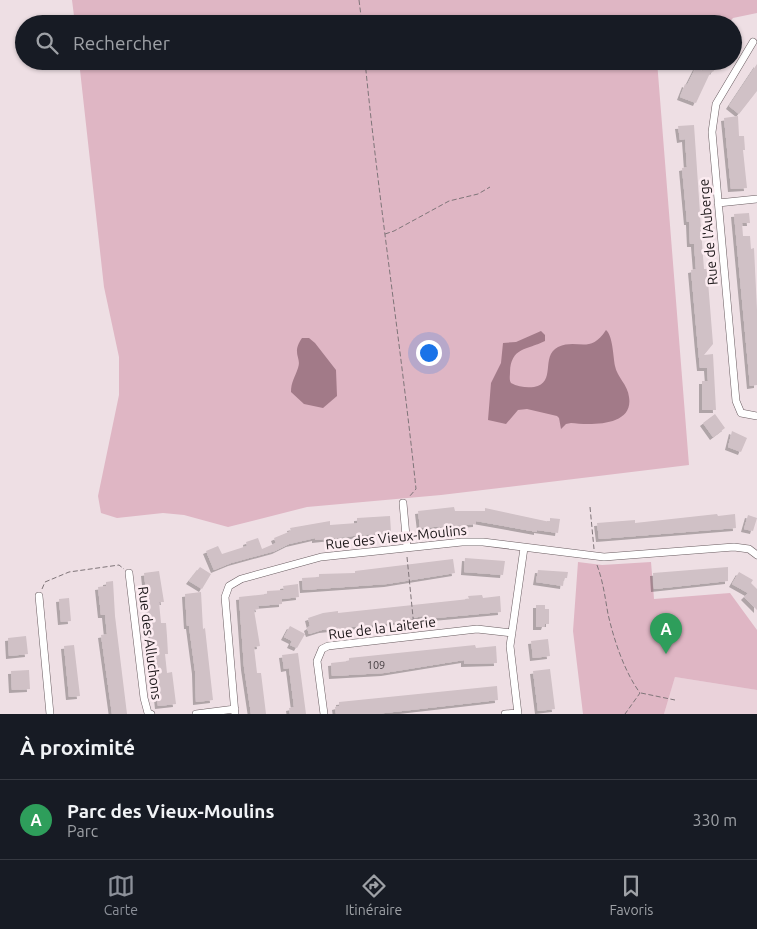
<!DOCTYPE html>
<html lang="fr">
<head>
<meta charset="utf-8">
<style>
	body { margin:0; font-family:Ubuntu,sans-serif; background:#242831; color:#f1f3f6 }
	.you { position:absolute; left:428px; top:352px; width:18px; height:18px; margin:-12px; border:4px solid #fff; border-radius:50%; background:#1a73e8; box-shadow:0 0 0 8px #1a73e833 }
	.badge { display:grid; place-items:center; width:32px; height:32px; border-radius:50%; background:#8c9099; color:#fff; font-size:16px; font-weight:700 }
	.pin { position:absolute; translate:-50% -41px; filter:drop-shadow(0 1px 2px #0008) }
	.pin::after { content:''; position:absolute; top:26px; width:18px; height:15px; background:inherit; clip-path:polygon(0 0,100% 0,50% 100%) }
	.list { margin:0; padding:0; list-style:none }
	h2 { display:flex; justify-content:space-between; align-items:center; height:65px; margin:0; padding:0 20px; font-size:21px }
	h2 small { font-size:16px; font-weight:400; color:#9ea1a6 }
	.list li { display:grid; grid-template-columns:32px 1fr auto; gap:15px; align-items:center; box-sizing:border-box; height:80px; padding:0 20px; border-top:1px solid #363941 }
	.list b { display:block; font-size:19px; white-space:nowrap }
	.list p { margin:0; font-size:16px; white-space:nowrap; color:#9ea1a6 }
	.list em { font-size:16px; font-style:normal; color:#9ea1a6 }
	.icon { flex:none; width:28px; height:28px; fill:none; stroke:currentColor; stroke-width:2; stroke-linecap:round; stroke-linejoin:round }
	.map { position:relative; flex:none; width:757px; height:714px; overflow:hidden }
	.search { position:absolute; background:#171b24; box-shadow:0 1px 4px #0004; left:15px; right:15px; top:15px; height:55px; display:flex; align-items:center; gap:12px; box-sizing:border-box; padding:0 18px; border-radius:28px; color:#9ea1a6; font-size:19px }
	.sheet { height:145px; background:#171b24 }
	nav { display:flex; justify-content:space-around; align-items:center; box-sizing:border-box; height:70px; border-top:1px solid #363941; background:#171b24; font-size:14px; color:#9ea1a6 }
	nav a { display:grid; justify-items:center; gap:2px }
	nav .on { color:#8c9099 }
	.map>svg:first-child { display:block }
	.built { fill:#ead2da }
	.green { fill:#dfb6c4 }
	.water { fill:#a27a88 }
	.building { fill:#d0c1c6; filter:url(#shadow) }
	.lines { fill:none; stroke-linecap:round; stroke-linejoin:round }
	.minor-casing { stroke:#695c60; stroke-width:8 }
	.path { stroke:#7f7579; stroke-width:1; stroke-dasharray:5 2.5; stroke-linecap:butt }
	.minor { stroke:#fff; stroke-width:7 }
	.labels { text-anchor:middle; stroke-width:5; stroke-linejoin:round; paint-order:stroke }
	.number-label { font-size:11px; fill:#484144 }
	.street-label { font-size:14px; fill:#1b1618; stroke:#fcecf1 }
</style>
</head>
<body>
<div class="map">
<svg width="757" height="714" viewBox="0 0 757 714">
	<defs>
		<filter id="shadow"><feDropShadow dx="-3" dy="3" stdDeviation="0" flood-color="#0004"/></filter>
	</defs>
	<rect width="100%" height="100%" fill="#eedfe4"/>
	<path class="built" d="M675 677 757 690V714H664Z"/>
	<path class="green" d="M72 0H757V13L733 18 728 24H75Z
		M79 61H657L689 465 441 495 307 507 228 527 184 515 163 513 117 518 101 513 98 496 119 395V357L104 287Z
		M578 562 602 565 651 562 654 599 730 593 757 630V690L675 677 664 714H583L573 631Z"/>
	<path class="water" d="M606 330C613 336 613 356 615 366 617 377 628 385 629 397 634 427 589 425 571 423L566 424 561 429 559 418 557 416 527 409 518 410 506 424 488 420 491 383 501 363 503 343 516 342 541 331 545 335V341C527 350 511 347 510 372 510 377 509 379 511 383 518 387 527 388 534 387 557 383 540 356 558 347 578 338 590 355 606 330Z
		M302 338H309L315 343 336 370 337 396 323 408 304 404 291 392C291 382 295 377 298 368 302 357 291 354 302 338Z"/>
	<path class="building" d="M708 61H719L713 72 711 71 696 103 680 97 685 84 687 85 696 67 703 71Z
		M757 64V91L739 114 729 106Z
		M738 116 739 136H744L745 150H743L747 188 731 189 724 118Z
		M694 125 702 243 704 269H707L713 344 704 355 713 354 716 410H702V381H708L707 368H700L698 348 691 270 696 269 694 244H690L689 222H687L682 168 687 167 685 139 680 140 678 126Z
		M749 213 750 223H742L743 236H750L751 249 754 248 757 310V385L750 386 734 214Z
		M715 414 725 428 713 437 703 423Z
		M732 431 747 438 741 452 728 447Z
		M454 507 455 511H485V508L550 522V518L560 519 558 533 537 530V532L476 521V524L420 528 418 511Z
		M717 514 718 516 735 514 736 528 599 539 597 523 635 520V523Z
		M748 515 757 518 753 531 744 529Z
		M390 516 391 532 315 540V538L289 544 275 551 231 563 214 570 206 551 218 546 222 554 247 546 246 542 258 538 262 549 276 543 274 538 291 531 290 528 330 521V525L357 523V518Z
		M465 558 505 561 503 575 464 572Z
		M453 559 455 573 387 584 303 590 302 578 319 577V574L355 573V571Z
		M200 567 211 574 202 589 189 581Z
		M728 567V581L654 589 653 573Z
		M538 570 568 572 567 578H564L563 586 536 582Z
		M159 571 164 602H159L161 623H166L167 636 168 654H165L167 673 172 672 176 704 158 706 144 573Z
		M739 572 753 580 751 583 757 589V610L744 597 748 593 732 584Z
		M113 581 115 616 127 714H112L101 635 107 634 105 615H101L98 587 106 586V582Z
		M298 584 299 597 282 599V604L258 606 259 609 254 610 260 646 254 647 257 673H261L266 714H251L244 667 239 597 267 594V591L284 590 283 586Z
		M201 592 203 629 205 628 213 700 196 702 195 671 189 626H187L185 594Z
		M482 595 483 598 500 596 501 612 436 618H423L422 616 393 623 322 630 309 634 307 628 310 626 308 618 323 613 338 611V613L469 599 468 596Z
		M69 598 71 621 61 622 59 599Z
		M536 605H545V609H549V624H545L544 627H536Z
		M290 626 305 634 297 648 290 645 292 641 284 637Z
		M26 636 28 654 9 656 8 638Z
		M548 639 550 656 533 658 531 641Z
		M74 645 80 696 69 697 64 646Z
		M475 645 476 648 496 646 497 663 464 664V660L384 673 332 676 331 663 349 661V658Z
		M298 653 306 714H290L289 708 294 707 289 668 284 669 282 655Z
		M550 669 555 709 538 711 533 671Z
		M29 670 30 689 12 690 11 671Z
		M497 686 498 700 376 714H336L335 707 339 706V702Z"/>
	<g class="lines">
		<g class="minor-casing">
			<path id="minor" d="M753 42 716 104 712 132 736 401 741 413 757 416
				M718 203 757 199
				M403 503 407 547
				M129 573 144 698 148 713 151 714
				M39 596 50 714
				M196 714 235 709
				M235 714 225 597 229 586 241 579 321 557 462 542H483L604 557 734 547 749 549 757 555
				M324 714 317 661 322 649 328 646 477 629 512 633
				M505 714 518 713
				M518 714 510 646 524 548"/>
		</g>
		<path class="path" d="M359 0 362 24
			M365 61C379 204 401 346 416 489L409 497
			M385 234 394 231 449 201 478 194 490 187
			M590 507 594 549
			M407 557 414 627
			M597 565C603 581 605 597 608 614 614 640 624 671 640 693L625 714
			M42 589 45 582 69 572 119 565 124 569
			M641 693 675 700"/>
		<use href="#minor" class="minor"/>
	</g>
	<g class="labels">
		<g class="number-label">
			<text x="376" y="669">109</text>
		</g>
		<g class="street-label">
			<text transform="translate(708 232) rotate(-95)" y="5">Rue de l'Auberge</text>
			<text transform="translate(396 537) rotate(-6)" y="5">Rue des Vieux-Moulins</text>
			<text transform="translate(382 628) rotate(-7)" y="5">Rue de la Laiterie</text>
			<text transform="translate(150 643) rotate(83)" y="5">Rue des Alluchons</text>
		</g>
	</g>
</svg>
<div class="you"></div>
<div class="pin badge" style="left:666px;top:654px;background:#2e9e5b">A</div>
<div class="search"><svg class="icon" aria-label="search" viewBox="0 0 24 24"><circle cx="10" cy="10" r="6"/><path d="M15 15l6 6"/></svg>Rechercher</div>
</div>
<section class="sheet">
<h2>À proximité<small></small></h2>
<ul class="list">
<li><span class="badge" style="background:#2e9e5b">A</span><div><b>Parc des Vieux-Moulins</b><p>Parc</p></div><em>330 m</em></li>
</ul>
</section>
<nav>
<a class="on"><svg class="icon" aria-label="map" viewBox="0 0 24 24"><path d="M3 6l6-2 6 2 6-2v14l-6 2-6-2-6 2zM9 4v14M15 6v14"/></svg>Carte</a>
<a><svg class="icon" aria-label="directions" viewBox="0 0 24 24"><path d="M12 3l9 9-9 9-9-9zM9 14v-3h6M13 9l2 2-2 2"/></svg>Itinéraire</a>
<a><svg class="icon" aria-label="saved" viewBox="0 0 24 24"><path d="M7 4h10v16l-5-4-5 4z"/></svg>Favoris</a>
</nav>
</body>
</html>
